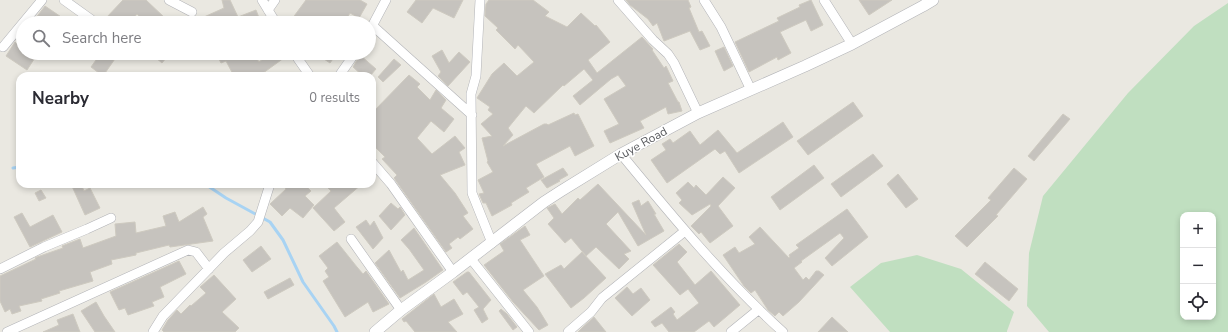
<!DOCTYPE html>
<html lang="en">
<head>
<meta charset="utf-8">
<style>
	body { margin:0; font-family:"Nunito Sans",sans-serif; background:#f7f7f7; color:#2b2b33 }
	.controls { position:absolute; right:12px; bottom:12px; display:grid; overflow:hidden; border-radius:8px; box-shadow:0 2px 6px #0003 }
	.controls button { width:36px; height:36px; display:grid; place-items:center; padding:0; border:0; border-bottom:1px solid #e1e1e2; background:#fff; color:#2b2b33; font:20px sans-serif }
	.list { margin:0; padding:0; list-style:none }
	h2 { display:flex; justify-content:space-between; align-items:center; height:52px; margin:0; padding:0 16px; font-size:17px }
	h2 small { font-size:13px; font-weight:400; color:#7c7c81 }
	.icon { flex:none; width:22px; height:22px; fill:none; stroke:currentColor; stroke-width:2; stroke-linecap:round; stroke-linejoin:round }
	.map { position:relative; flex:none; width:1228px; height:332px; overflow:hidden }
	.search { position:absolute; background:#fff; box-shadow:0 2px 6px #0003; left:16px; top:16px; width:360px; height:44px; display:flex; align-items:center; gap:10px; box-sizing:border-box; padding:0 14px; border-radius:22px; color:#7c7c81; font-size:15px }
	.panel { position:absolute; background:#fff; box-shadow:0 2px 6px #0003; left:16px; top:72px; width:360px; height:116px; border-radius:12px }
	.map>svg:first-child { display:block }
	.green { fill:#c0dfc0; fill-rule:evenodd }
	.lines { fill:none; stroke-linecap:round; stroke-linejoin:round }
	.stream { stroke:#a8d3f3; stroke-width:3 }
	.building { fill:#c6c3be; stroke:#cecac0 }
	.minor-casing { stroke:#b2b3b7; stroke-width:10 }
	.tertiary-casing { stroke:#b2b3b7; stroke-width:12 }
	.minor { stroke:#fff; stroke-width:9 }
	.tertiary { stroke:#fff; stroke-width:11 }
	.labels { text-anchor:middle; stroke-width:3; stroke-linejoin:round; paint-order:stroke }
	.street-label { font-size:12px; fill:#5a5c60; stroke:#fff }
</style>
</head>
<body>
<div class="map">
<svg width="1228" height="332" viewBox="0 0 1228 332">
	<rect width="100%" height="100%" fill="#eae8e1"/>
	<path class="green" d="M1228 3V332H1049L1027 306 1029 253 1043 196 1128 93 1194 26ZM1183 215H1213V317H1183Z
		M917 255 961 269 1014 312 1007 331V332H890L850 287 881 263Z"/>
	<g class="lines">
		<path class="stream" d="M13 168 20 167
			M205 184 226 198 270 222 283 240 303 282 334 326 337 332"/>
	</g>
	<path class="building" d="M123 0H146L165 18 160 23H146L137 14 129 23H111L106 18Z
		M222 0H230L238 17 256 10 261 23H206L204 17 224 8Z
		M306 0H360L367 4 359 18 350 13 344 23H289Z
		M416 0H463L454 18 433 8 422 23 407 12Z
		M489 0H533L549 12 545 16 567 27 581 13 595 26 596 25 610 42 588 60 597 73 642 37 653 49 652 50 664 68 666 66 673 81 668 83 678 102H679L682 111 668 114 666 107 640 121 644 128 610 143 604 131 619 124 604 99 626 86 618 75 611 79 580 105 573 96 593 80 584 69 564 86 563 85 534 113 526 106 508 128 513 135 503 146 544 124H547L548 125 574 113 575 115 578 114 594 146 575 156 570 146 536 164 544 177 526 188 529 192 511 203 512 205 492 216 486 203H483L479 194 484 193 478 180 493 172 487 162 488 161 482 138 492 136 481 124 493 114 488 110 490 107 477 98 492 74 504 63 517 76 534 62 518 45 515 49 496 30 498 28 485 16 486 4Z
		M626 0H688L691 7 689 8 699 32 702 31 710 46 700 50 690 31 664 41 657 23 653 26 648 19 630 5Z
		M811 0 823 25 811 31 806 20 780 32 791 53 778 60 777 57 749 72 735 42 779 21 777 18 800 7 799 5Z
		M859 0H892L869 15Z
		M45 6 70 23H32Z
		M23 35V53H38L27 70 6 56 15 42 17 44Z
		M724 47 733 66 724 71 715 51Z
		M442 50 449 63 459 52 470 62 448 86 438 76 441 72 432 56Z
		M101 53H119L103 76 91 67Z
		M150 53H170L162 63Z
		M216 53H253L259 62 271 53H288V55L259 76H234L226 61 221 63Z
		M315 53H337L330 63Z
		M360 55 376 69 370 76H363L353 67Z
		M394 59 401 65 383 82 378 77Z
		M409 75 420 84 417 87 430 100 436 90 446 100 441 108 454 119 444 132 431 121 417 138 432 154 455 136 465 148 459 152 465 165 440 175 455 193 468 213 463 216 473 229 460 239 458 237 449 244 452 248 446 252 394 178 397 175 382 159 385 157 372 144V113Z
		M853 102 863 116 808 155 797 141Z
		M1063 114 1070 119 1034 161 1028 156Z
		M783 122 793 137 739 173 725 151 720 154 715 149 667 183 651 160 666 150 662 144 670 139 673 143 690 131 700 145 718 130 737 153Z
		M873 154 883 166 841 197 831 184Z
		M814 165 824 178 780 210 771 197Z
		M563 168 568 175 559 180 560 181 547 188 541 180Z
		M1014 168 1027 179 996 215 998 216 967 247 955 236 991 200 988 198Z
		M898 174 918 199 906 208 887 184Z
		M723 177 735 188 718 206 733 226 710 243 701 232 699 234 691 226 711 206 710 204 692 215 679 203 682 200 676 193 688 182 694 188 696 185 706 195Z
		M71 184H81L84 191 90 188 100 208 85 215Z
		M282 184H304L311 191 305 196 314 205 303 218 290 208 282 216 270 204 286 189Z
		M324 184H362L334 208 345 222 334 231 313 208 331 191Z
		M598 184 646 235 632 203 639 200 641 206 648 201 656 214H654L664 231 638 246 618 212 606 224 631 251 624 254 629 259 619 269 596 247 586 256 571 238 565 243 548 224 554 218 547 208 555 204 562 214 578 198 580 200Z
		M41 190 46 198 39 201 35 193Z
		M391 203 398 209 400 207 405 215 391 230 379 216Z
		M203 207 207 214 203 217 213 241 170 247 169 245 136 253V255L111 260 112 264 90 272 93 281 59 291 60 293 41 299 42 301 19 306 21 311 12 314 10 309 5 312 0 301V276L36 259 35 258 37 257 63 248 62 246 80 239 83 248 116 236 115 224 135 222 136 233 166 226 163 216 175 212 179 222Z
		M847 209 868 237 832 266 825 258 844 238 840 233 801 261 802 262 794 268 803 280 806 277 809 280 816 271H819L824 275 799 302 783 316 779 312 775 316 768 310 755 290 751 293 744 286 723 255 735 247 739 253 755 244 749 237 760 227 789 258 790 257 789 255 799 248 796 245Z
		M22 213 30 227 53 215 62 232 30 247 14 217Z
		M366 220 370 226 374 221 383 238 373 249 356 227Z
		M525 226 530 235 520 240 544 276 523 290 537 307 548 325 539 330 513 302 484 265 504 251 500 244Z
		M414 228 443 270 426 282 400 298 375 263 389 250 401 272 403 270 408 280 424 270 409 249 401 240Z
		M337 242 357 267 363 274 366 271 389 304 373 312 368 302 345 317 323 281 329 277 325 271 328 268 319 256Z
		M679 244 687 252 677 262 695 285 711 271 740 305 714 327 709 321 694 332H669L662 323 655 327 651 322 671 307 675 312 673 314 677 320 699 303 688 289 680 295 653 265Z
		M261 246 271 259 252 272 243 260Z
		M582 252 606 278 584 298 571 308 545 274 561 265 564 269Z
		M179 261 186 274 160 287 164 297 152 302 154 306 128 315 125 308 119 310 110 292Z
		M985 262 1018 289 1009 301 975 274Z
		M467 272H469L491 300 483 309 488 319 482 323 474 310 479 307 467 292 463 295 453 282Z
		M214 275 236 299 222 312 239 328 235 332H164L162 330 168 320 177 310 181 314 190 305 191 306 206 293 200 287Z
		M290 278 294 285 268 299 264 292Z
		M627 287 633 294 641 288 650 300 632 316 615 298Z
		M434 294 441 307 454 299 463 314 448 322 457 332H415L406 321 404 322 402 319Z
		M96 302 104 316 115 332H95L81 311Z
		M501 309 507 314 517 327 513 330 499 311Z
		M73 314 80 332H43L59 325 57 320Z
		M594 317 606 332H578L582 328Z
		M832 317 848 332H818Z"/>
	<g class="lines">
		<g class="minor-casing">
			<path id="minor" d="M64 0 96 23
				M169 0 192 12
				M262 0 276 23
				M480 0 476 76 471 94 472 193 492 243
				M618 0 653 40 668 54 674 63 698 113
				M704 0 721 27 751 90
				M824 0 852 44
				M268 10 275 0
				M373 26 472 115
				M369 32 386 0
				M3 47 42 0
				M294 53 310 76
				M339 76 355 53
				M621 154C672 216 723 278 783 332
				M372 162 391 184 453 272
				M351 239 401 310
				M471 259 529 332
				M0 269 44 247 87 229 111 218
				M7 332 188 250 196 252 209 269
				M153 332 163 316 224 253 250 231 258 222 270 184
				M568 332 591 312 602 298 685 231
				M731 332 758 310"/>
		</g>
		<g class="tertiary-casing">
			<path id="tertiary" d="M375 332 401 310 453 272 544 202 561 191 621 154 698 113 805 66 852 44 923 6 933 0"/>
		</g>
		<use href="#minor" class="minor"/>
		<use href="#tertiary" class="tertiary"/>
	</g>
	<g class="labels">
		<g class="street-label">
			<text transform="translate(641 144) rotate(-29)" y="4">Kuye Road</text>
		</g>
	</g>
</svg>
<div class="controls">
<button>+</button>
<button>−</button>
<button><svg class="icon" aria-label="locate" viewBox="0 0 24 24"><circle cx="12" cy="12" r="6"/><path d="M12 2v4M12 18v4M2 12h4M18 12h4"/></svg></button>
</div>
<div class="search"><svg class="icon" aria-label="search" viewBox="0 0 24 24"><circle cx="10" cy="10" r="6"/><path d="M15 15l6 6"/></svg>Search here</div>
<section class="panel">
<h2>Nearby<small>0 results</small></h2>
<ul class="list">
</ul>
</section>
</div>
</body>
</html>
